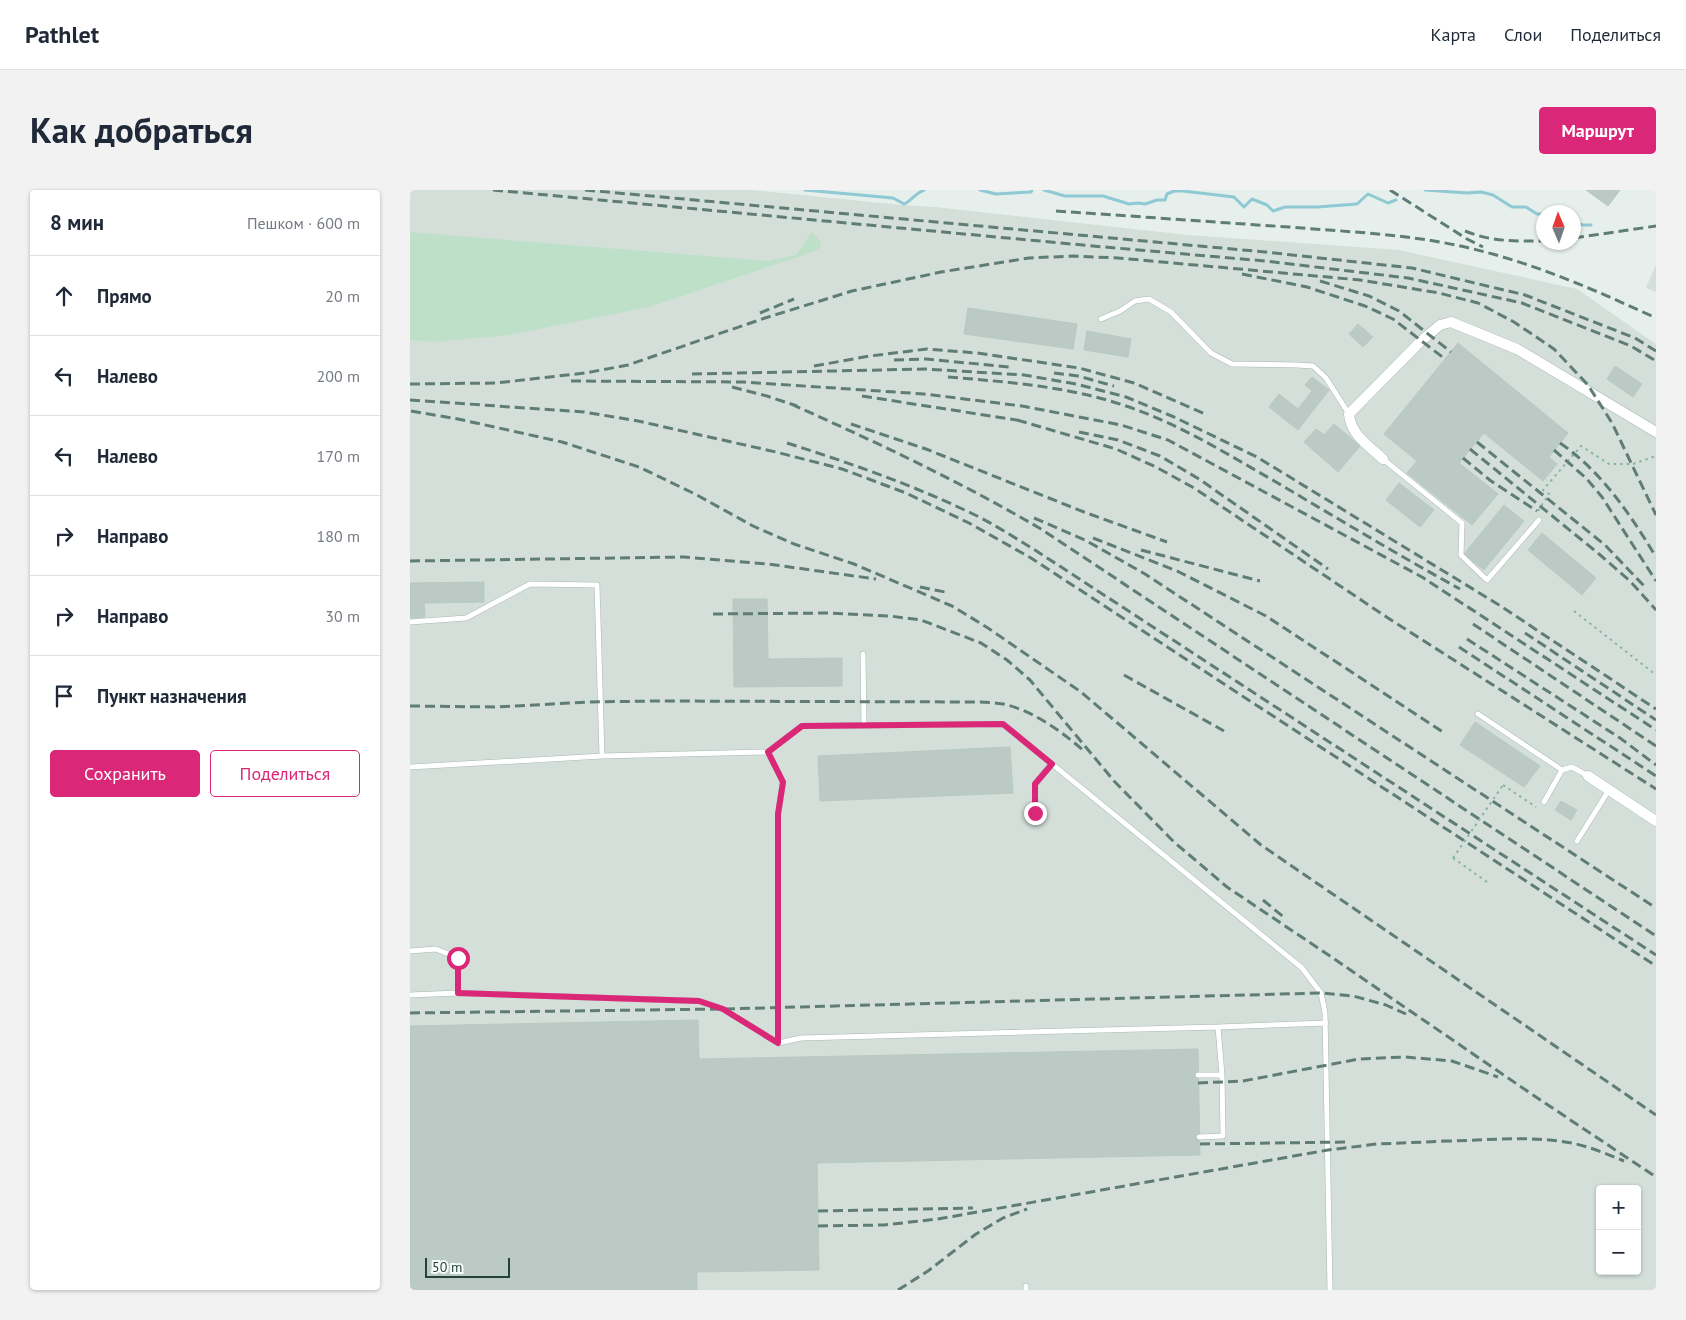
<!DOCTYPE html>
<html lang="ru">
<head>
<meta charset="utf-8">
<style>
	body { margin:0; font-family:"PT Sans",sans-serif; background:#f2f2f3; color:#1f2937 }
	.controls { position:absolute; right:15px; bottom:15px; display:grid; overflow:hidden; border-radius:5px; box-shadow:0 1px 4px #0004 }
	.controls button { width:45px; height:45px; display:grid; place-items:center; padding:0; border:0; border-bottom:1px solid #e0e1e3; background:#fff; color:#1f2937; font:25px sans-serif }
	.compass { position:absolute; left:1126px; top:15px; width:45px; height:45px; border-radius:50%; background:#fff; box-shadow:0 1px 4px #0004; rotate:358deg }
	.scale { position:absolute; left:15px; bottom:12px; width:85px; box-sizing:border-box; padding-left:5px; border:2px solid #24423a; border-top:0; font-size:14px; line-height:18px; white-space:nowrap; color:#24423a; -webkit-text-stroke:4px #f7fbf9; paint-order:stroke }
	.stop { position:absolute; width:15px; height:15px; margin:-11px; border:4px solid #db2777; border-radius:50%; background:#fff }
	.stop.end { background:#db2777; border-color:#fff; box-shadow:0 1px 5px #0008 }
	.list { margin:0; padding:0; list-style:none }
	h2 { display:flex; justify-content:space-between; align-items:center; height:65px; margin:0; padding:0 20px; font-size:21px }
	h2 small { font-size:16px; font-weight:400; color:#747a83 }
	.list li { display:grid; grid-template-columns:32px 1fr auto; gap:15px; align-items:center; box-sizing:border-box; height:80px; padding:0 20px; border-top:1px solid #e0e1e3 }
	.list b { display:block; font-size:19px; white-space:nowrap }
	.list em { font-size:16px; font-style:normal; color:#747a83 }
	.actions { display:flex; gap:10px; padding:15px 20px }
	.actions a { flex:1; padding:11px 0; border:1px solid #db2777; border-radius:5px; text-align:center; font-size:18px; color:#db2777 }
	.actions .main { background:#db2777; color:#fff }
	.icon { flex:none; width:28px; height:28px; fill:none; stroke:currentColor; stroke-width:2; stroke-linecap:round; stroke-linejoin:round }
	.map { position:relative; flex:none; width:1246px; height:1100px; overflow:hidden; border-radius:5px }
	header { display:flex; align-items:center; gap:30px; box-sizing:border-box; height:70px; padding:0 25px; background:#fff; border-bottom:1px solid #e0e1e3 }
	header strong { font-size:24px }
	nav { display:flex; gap:28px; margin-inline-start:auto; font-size:18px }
	.intro { display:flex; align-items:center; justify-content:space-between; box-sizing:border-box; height:120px; padding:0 30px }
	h1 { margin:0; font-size:35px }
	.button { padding:12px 22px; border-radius:5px; background:#db2777; color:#fff; font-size:18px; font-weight:700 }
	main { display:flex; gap:30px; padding:0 30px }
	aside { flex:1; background:#fff; border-radius:5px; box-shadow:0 1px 4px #0004 }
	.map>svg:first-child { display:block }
	.built { fill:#d4dfda; fill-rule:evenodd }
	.green { fill:#bfe0c8 }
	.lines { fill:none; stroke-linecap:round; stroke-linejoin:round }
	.stream { stroke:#8ec9d4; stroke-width:3 }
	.building { fill:#bbcac4; stroke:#b8c9c2 }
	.service-casing { stroke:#a8b8b2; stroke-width:6 }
	.minor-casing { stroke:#a8b8b2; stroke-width:11 }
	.path { stroke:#86b3a5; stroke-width:2; stroke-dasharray:2.5 4; stroke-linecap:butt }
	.service { stroke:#fff; stroke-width:5 }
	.minor { stroke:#fff; stroke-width:10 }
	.rail { stroke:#5f7d75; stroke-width:3; stroke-dasharray:10 5; stroke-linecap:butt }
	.path-bridge { stroke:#86b3a5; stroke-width:2; stroke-dasharray:2.5 4; stroke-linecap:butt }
	.route { stroke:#db2777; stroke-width:6 }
</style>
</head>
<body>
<header>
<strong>Pathlet</strong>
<nav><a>Карта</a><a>Слои</a><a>Поделиться</a></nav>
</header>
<div class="intro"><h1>Как добраться</h1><a class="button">Маршрут</a></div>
<main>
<aside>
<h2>8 мин<small>Пешком · 600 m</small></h2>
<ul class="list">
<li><svg class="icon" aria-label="ahead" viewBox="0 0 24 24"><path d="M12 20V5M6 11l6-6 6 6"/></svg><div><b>Прямо</b></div><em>20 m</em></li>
<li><svg class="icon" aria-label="left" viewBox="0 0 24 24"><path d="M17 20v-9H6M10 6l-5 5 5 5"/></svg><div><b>Налево</b></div><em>200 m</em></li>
<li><svg class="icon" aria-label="left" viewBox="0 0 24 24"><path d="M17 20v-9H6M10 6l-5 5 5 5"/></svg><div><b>Налево</b></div><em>170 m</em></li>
<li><svg class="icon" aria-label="right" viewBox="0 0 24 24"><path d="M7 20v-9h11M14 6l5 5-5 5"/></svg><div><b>Направо</b></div><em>180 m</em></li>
<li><svg class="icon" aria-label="right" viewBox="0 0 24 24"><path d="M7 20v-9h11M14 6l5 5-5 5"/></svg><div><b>Направо</b></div><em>30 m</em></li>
<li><svg class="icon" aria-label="arrive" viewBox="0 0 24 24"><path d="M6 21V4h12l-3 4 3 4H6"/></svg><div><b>Пункт назначения</b></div></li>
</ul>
<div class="actions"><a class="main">Сохранить</a><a>Поделиться</a></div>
</aside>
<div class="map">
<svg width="1246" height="1100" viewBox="0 0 1246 1100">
	<rect width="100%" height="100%" fill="#e6efeb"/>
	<path class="built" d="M0 0H342L491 15 525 17 778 45 989 60 1167 99 1246 154V1100H0ZM1190 999H1227V1081H1190Z
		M1246 74V102L1236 98Z"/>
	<path class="green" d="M0 42 358 71 386 65 402 42 411 52 410 58 406 61 239 117 99 145 25 152 0 150Z"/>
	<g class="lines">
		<path class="stream" d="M395 0 483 8 494 14C500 12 504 4 514 0
			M570 0 586 4 621 2 622 0
			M634 0 655 6H693L719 14 728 13 735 14 747 10H755L757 4 764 1H773L824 7 834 17 842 9 857 15 863 21 875 17H907L947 14 958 4 978 13 986 10
			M1015 0 1057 3 1071 2 1083 5 1102 17H1116L1127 24H1134
			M1164 33 1173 35H1181"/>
	</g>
	<path class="building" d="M1176 0H1210L1198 16Z
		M558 118 667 134 663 159 554 144Z
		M948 134 963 147 953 157 939 144Z
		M677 141 721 149 718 167 674 160Z
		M1048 153 1158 243 1139 267 1147 274 1133 291 1074 243 1049 273 1088 304 1062 335 997 283 1007 271 974 244Z
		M1205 176 1232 194 1223 207 1197 189Z
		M902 187 919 200 888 240 859 217 869 204 888 219 902 201 895 195Z
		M924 234 950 256 928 282 894 252 906 239 914 245Z
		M989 293 1024 320 1010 337 976 310Z
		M1094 315 1114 331 1074 380 1054 364Z
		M1132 343 1186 388 1172 405 1118 360Z
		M74 392V412L14 413 15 427 0 428V393Z
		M323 409H357L358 469 432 468V496L324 497Z
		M1065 532 1130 576 1114 597 1050 555Z
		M600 557 603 603 410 611 408 566Z
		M1151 611 1167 620 1161 630 1145 620Z
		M288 830 289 869 788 859 790 965 407 973 409 1080 287 1082V1100H0V836Z"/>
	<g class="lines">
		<g class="service-casing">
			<path id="service" d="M691 129 710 121 725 111 739 109 761 122 801 163 822 174 887 175 903 176 916 188 939 224
				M973 269 1052 333 1051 365 1077 390 1129 330
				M0 432 56 428 120 394 187 395 192 566
				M453 464 454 535
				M1068 524 1152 580 1162 577 1178 586
				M358 562 373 592 368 625V853
				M0 577 192 566 358 562 392 536 593 534 892 778 911 803 915 823 920 1100
				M1134 612 1152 580
				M625 623V594L642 574
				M1167 651 1199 600
				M0 761 26 759 48 768V803L0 805
				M48 803 289 811 313 819 368 853 391 848 808 837 916 833
				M788 885H812L808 837
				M789 947 813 946 812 885
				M616 1096V1100"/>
		</g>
		<g class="minor-casing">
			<path id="minor" d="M973 269C959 256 940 244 939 224L1011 151 1030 135 1041 132 1107 159 1246 242
				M1178 586 1246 631"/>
		</g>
		<path class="path" d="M1128 321 1139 304 1133 300 1171 256 1199 274H1223L1246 266
			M1164 421 1246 485
			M1093 595 1126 617
			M1043 668 1077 692"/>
		<use href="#service" class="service"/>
		<use href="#minor" class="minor"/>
		<path class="rail" d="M83 0 683 56 855 71 998 88 1112 113 1221 156 1246 171
			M175 0 855 62 1002 78 1115 105 1225 148 1246 161
			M980 0 1057 49 1073 57
			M646 21C723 26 801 32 879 37 939 42 1000 44 1059 58 1124 73 1185 100 1246 128
			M1055 41C1082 52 1105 51 1134 51
			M1164 48 1246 36
			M832 84 897 97 955 116 983 129 1035 169
			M910 91 959 106 989 121 1041 162
			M350 123 384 109
			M484 170 516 169 599 177
			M404 176 460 166 517 159 567 163 669 178 724 193 795 224
			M644 183 668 186 704 196
			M282 184 515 179 614 185 666 194 716 207 764 227 847 267 1089 415 1246 519
			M538 187C597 192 656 196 713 215 768 233 817 264 866 292 927 328 988 365 1050 399
			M161 191 334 192 514 204 612 216 711 235 758 250 1012 387 1246 540
			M0 194 86 193 175 183 218 175 355 128 442 101 531 82 619 68 663 66 708 68 950 90 1029 103 1068 113 1104 132 1144 159 1178 195 1202 233 1246 325
			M322 197 357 206 387 216
			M452 206 613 231
			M0 210 174 222 228 231 366 262 432 279 496 303 559 333 621 368 1246 776
			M381 214C466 252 551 292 631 339L1246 746
			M1 221 48 229 152 252 229 277 285 304 343 336 384 354 444 374 542 416 578 438 671 502 851 655 1246 925
			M607 230 706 259 746 277 784 298 978 428 1246 599
			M441 234 516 259 674 322 757 352
			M669 242 708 250 750 266 789 289 918 379
			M1067 252 1195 355 1235 397
			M377 253C440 273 503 295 563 324 584 334 605 348 625 360L1246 765
			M1150 253C1192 282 1220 324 1246 367
			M1060 259 1189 364 1220 391 1246 420
			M1144 260 1176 288 1192 307 1246 391
			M1053 268 1081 291 1127 321
			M624 328 675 350 735 384 1246 718
			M683 348 767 381 856 426 1033 542
			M731 360 850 391
			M0 371 274 367 358 374 466 389
			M510 397 535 402
			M303 424 420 423 480 426 511 430 571 453 597 470 620 490 704 591 764 652 817 697 917 764 1123 905 1246 987
			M1063 434 1246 556
			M1115 443 1246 530
			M1057 449 1210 548 1246 575
			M1049 457 1246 586
			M714 485 814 541
			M0 516 87 517 179 512 245 511 570 512C578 512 586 513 593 514 624 521 651 541 674 561
			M853 710 876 729
			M0 823 313 819 911 803 943 806 976 815 996 824
			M788 893 833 891 949 869 995 867 1042 871 1088 887
			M1032 951C1070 951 1110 946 1148 951 1171 953 1192 962 1214 971
			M790 954 937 952
			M408 1021 563 1018
			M408 1036 474 1035 528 1029 918 960 967 954 1038 951
			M488 1100 518 1081 566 1044 593 1028 617 1019"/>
		<path class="path-bridge" d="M1043 668 1093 595"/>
	</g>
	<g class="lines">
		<path class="route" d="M48 768V803L289 811 313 819 368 853V624L373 592 358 562 392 536 593 534 642 574 625 594V623"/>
	</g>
</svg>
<div class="controls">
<button>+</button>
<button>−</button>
</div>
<svg class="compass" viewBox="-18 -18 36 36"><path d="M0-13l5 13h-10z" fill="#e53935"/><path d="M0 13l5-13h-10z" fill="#747a83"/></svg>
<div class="scale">50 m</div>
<div class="stop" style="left:48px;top:768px"></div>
<div class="stop end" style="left:625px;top:623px"></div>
</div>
</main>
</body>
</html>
